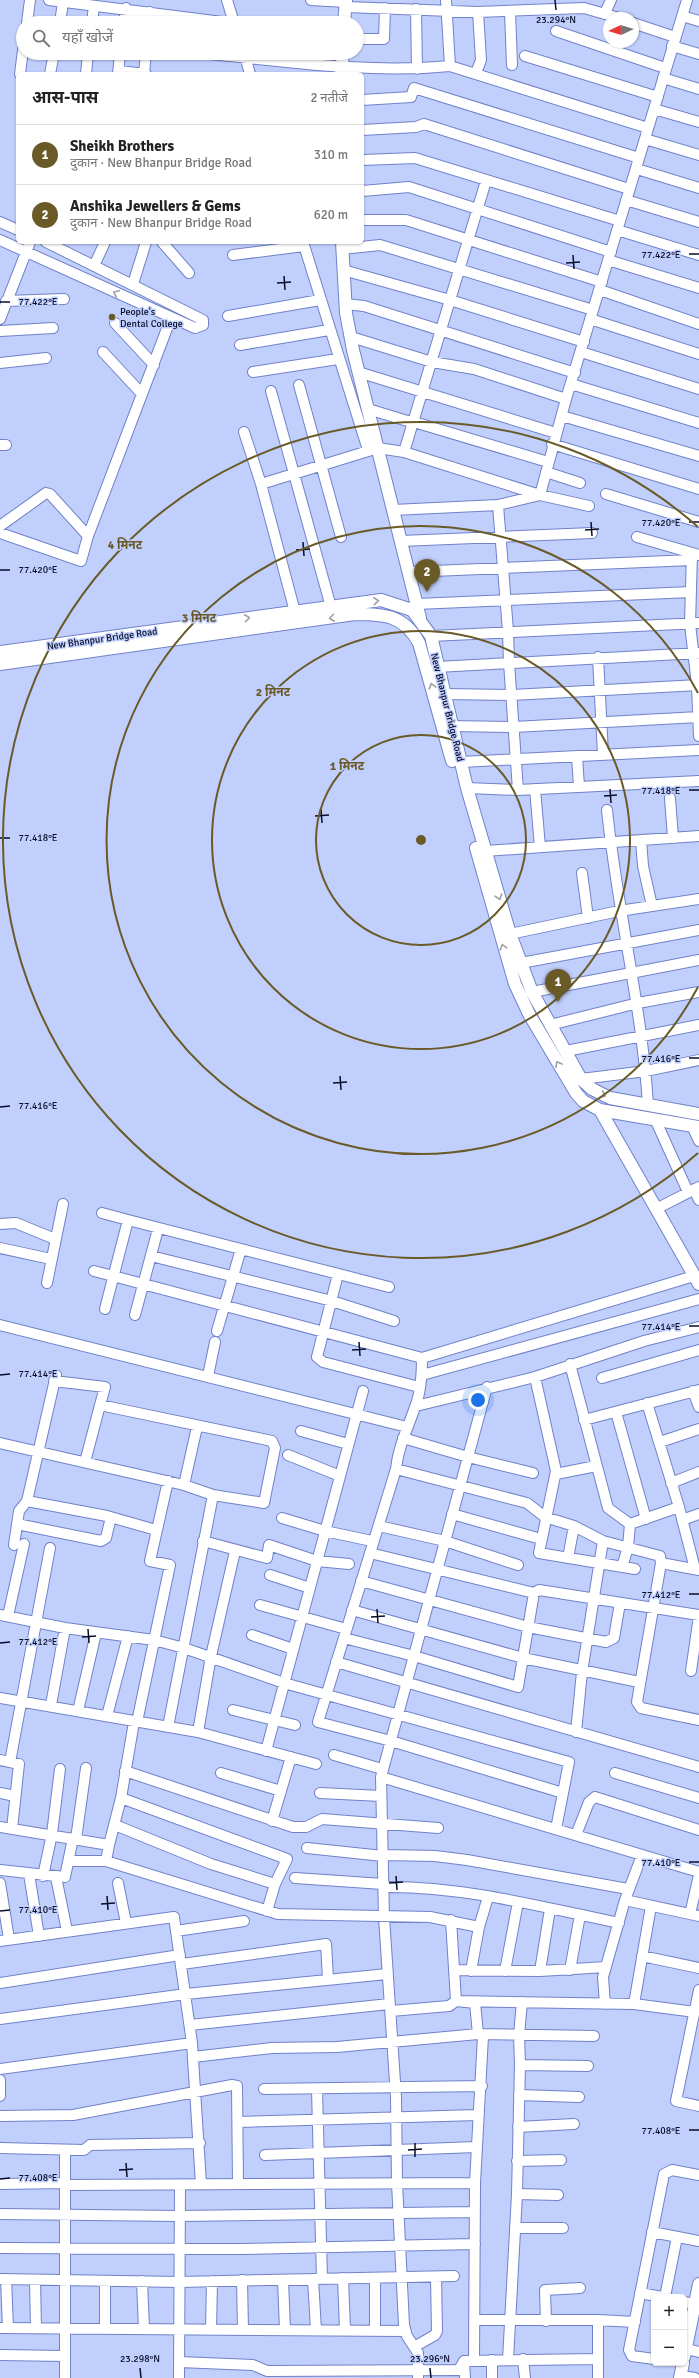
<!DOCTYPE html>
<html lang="hi">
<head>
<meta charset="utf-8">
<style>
	body { margin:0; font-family:Signika,"Noto Sans Devanagari",sans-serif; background:#f2f2f2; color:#222 }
	.controls { position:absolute; right:12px; bottom:12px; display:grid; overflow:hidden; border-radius:6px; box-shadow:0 1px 3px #0004 }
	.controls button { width:36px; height:36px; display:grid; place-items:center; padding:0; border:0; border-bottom:1px solid #e0e0e0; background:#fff; color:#222; font:20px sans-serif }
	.compass { position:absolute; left:603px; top:12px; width:36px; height:36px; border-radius:50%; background:#fff; box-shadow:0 1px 3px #0004; rotate:266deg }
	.you { position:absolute; left:478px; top:1400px; width:14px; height:14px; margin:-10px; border:3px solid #fff; border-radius:50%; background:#1a73e8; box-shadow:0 0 0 6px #1a73e833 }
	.badge { display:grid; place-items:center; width:26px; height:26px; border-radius:50%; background:#6a5a27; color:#fff; font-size:13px; font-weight:700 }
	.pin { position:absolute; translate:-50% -33px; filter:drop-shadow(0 1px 2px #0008) }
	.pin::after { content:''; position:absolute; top:21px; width:14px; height:12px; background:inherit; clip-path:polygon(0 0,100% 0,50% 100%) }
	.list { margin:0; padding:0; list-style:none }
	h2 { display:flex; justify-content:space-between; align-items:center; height:52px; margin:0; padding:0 16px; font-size:17px }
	h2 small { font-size:13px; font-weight:400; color:#767676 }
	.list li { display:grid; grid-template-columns:26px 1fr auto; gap:12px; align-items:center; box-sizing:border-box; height:60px; padding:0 16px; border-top:1px solid #e0e0e0 }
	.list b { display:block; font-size:15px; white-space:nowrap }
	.list p { margin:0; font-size:13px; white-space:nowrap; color:#767676 }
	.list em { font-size:13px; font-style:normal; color:#767676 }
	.icon { flex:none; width:22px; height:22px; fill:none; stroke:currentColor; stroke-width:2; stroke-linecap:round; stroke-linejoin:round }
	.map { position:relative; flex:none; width:699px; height:2378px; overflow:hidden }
	.search { position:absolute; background:#fff; box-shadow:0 1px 3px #0004; left:16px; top:16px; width:348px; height:44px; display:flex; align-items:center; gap:10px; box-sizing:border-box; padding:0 14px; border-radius:22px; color:#767676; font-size:15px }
	.panel { position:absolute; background:#fff; box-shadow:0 1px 3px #0004; left:16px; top:72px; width:348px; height:172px; border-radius:6px }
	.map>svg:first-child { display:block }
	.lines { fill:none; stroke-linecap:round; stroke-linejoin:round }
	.minor-casing { stroke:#7082c9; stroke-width:12 }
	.tertiary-casing { stroke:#7082c9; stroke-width:14 }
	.minor { stroke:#fff; stroke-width:10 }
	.tertiary { stroke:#fff; stroke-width:12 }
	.oneway { stroke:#9d9fa9 }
	.ticks { fill:none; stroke:#090e28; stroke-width:1.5 }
	.ring { fill:none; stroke:#6a5a27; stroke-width:2 }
	.poi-dot { fill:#6a5a27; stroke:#c1cffd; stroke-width:1.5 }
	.labels { text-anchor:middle; stroke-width:3; stroke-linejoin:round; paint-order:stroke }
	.poi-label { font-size:10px; fill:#090e28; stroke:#c1cffd; text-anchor:start }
	.street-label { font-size:10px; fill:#090e28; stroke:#c1cffd }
	.ticks-label { font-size:10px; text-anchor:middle; fill:#090e28; stroke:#c1cffd; stroke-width:3; stroke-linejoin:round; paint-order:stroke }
	.centre { fill:#6a5a27; stroke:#c1cffd; stroke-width:2 }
	.ring-label { font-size:12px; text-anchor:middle; font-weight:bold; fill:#6a5a27; stroke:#c1cffd; stroke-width:3; stroke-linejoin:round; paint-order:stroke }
</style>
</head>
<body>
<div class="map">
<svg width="699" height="2378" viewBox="0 0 699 2378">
	<rect width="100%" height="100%" fill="#c1cffd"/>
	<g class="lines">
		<g class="minor-casing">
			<path id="minor" d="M49 0 230 23
				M227 0 234 23
				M311 0 346 2
				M446 0 450 66
				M346 7 478 12 584 8 619 18
				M416 9 417 69
				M510 11 512 65
				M605 13 611 0
				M682 16 699 21
				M27 23 30 0
				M60 23 63 2
				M92 23 94 6
				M124 23 126 8
				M149 23 150 12
				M633 23 675 37
				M556 31 665 68
				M357 39H384L385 8
				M672 46 699 54
				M200 53C283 61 367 74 450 66L648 128
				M244 53 250 74
				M525 56 658 97
				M119 71 146 74
				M476 73 481 60 478 12
				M20 74 23 50
				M50 74 54 53
				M86 74 88 53
				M118 74 120 53
				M144 74 146 53
				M663 78 699 89
				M362 100 411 97 414 88 639 158
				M654 109 699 122
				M362 130 416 127 424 124 629 189
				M645 139 699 155
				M362 160 415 158 620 221
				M637 169 699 188
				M362 191 409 187 611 252
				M626 200 699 222
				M362 220H406L602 282
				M0 222 18 230
				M617 230 699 255
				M0 240 195 328 203 325V320L46 242
				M162 242 189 273
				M303 242 368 450
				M342 249 380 245 593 310
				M233 255 304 246
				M608 260 699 288
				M94 266 105 242
				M343 270 450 300 584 342
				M133 284 146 242
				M600 290 699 324
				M6 301 64 299
				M345 304 364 306 575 373
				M228 316 320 300
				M0 319 30 242
				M590 319 699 354
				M115 323 154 365
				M0 331 53 328
				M351 337 432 362 474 369 566 399
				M240 345 329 330
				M103 352 142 394
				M581 352 699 389
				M0 363 46 358
				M253 372 338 359
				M358 372 556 433
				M571 384 699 423
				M299 385 341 537
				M271 391 331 607
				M368 409 414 423
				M562 416 699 456
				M414 422 548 462
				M244 432 261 484 295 612
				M552 444 699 489
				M0 445H6
				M404 452 486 181
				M546 472 580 483
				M261 484 378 448 404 452 540 495 589 506
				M606 494 699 522
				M498 505 508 631 509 663 518 790
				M393 510 498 505 540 495 566 399 687 0
				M0 526 46 493 50 494 88 536
				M0 533 81 561 88 536 171 318
				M637 537 699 555
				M401 541 592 533
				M692 553 690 624 697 685 699 736
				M409 572 692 560
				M416 604 691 592
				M431 636 699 623
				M598 657 603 755
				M437 667 699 653
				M444 694 512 695 699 685
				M451 726 514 727 699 717
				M577 756 579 787
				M461 762 699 750
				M467 788 518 790 699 781
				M535 789 540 847
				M670 798 673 838
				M607 810C617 909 642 1006 648 1105
				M641 840 643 866 652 906
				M485 851 699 836
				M582 873 588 918
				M510 934 619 911 699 899
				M521 963 699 930
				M532 992 699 960
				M550 1025 638 1003 699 992
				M566 1051 699 1025
				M581 1079 646 1071 699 1060
				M655 1119 688 1192
				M692 1126 699 1141
				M694 1189 699 1200
				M656 1209 699 1187
				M102 1213 128 1220 105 1309
				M128 1220 389 1287
				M0 1224 16 1223 55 1239
				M0 1248 51 1259
				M151 1256 332 1301 394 1321
				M94 1271 422 1358 694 1276
				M338 1274 317 1357 323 1362 419 1387
				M47 1283 63 1204
				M135 1315 158 1229
				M0 1325 407 1427
				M217 1331 241 1249
				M422 1358C422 1374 421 1392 415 1407 408 1428 398 1447 396 1469L318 1722 391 1741 563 1793
				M570 1364 608 1508 630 1524
				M422 1375 699 1299
				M208 1376 215 1342
				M535 1377 556 1471 539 1553 635 1569
				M602 1378 699 1350
				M693 1391 699 1407
				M647 1403 679 1507 695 1569
				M416 1406 535 1377 644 1341 699 1327
				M616 1412 646 1519
				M584 1420 699 1390
				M301 1431 348 1444
				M403 1438 468 1457 533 1473
				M660 1442 699 1429
				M0 1443 184 1485 213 1495 264 1503 275 1448 272 1441 100 1405 105 1387 54 1381
				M288 1455 340 1476
				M85 1462 100 1405
				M396 1469 527 1503 545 1517 574 1526 603 1541 660 1556 661 1563 637 1702 641 1708 699 1720
				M556 1474 596 1466
				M671 1483 699 1472
				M184 1485 197 1427
				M27 1501 107 1516 156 1530
				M452 1514 541 1539
				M282 1518 325 1531 372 1541
				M682 1520 699 1514
				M17 1524 101 1541 106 1538 111 1517
				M379 1526 445 1541 518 1565
				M203 1541 267 1558 269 1545 317 1561 349 1564
				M14 1545 19 1511 27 1501 56 1375
				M370 1553 534 1593
				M568 1558 574 1526
				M661 1563 699 1570
				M622 1567 628 1547 630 1524 679 1507
				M270 1575 310 1588
				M361 1581 528 1627 606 1642 614 1638 620 1603
				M260 1605 346 1629
				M352 1610 523 1658 639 1682
				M0 1615 65 1628 154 1640 184 1648 284 1683 569 1762 556 1829
				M8 1616 24 1544
				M252 1635 293 1649
				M344 1638 414 1656 518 1687 534 1593 539 1590 699 1615
				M336 1662 699 1767
				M691 1671 699 1616
				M0 1698 198 1732 316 1764
				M51 1705 65 1628
				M233 1710 295 1725
				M78 1711 96 1633
				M107 1716 128 1636
				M137 1722 170 1565 150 1561 168 1481
				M168 1727 213 1495
				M198 1732 211 1656 235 1551
				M576 1732 582 1672 603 1541
				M266 1751 363 1391
				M334 1755 382 1769
				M0 1760 19 1764 12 1829
				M10 1762 50 1548
				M125 1771 293 1827H306L322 1819 438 1828
				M221 1773 281 1791
				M615 1773 699 1798
				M381 1777 699 1872
				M0 1793 15 1796
				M320 1793 381 1796
				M121 1798 287 1859 275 1884
				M272 1821 291 1757
				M115 1825 211 1864 275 1884 267 1911
				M0 1827 109 1845 106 1861 278 1914 430 1917 479 1927
				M576 1835 589 1802 595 1797 699 1830
				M76 1839 86 1768
				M109 1845 121 1798 134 1722
				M307 1848 383 1856
				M383 1855 435 1856 467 1860 628 1889
				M69 1861H106
				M0 1870 65 1877 73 1838
				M29 1874 39 1936
				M43 1876 52 1834 60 1769
				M56 1877 67 1931
				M295 1878 383 1884
				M0 1883 9 1939
				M118 1883 126 1923
				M384 1887C463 1886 542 1907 619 1923
				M625 1900 699 1916
				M690 1914 699 1875
				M451 1920 456 2001 475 2003 478 2034
				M176 1931 244 1921
				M0 1941 174 1917 192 2043 201 2184
				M642 1956 699 1968
				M182 1964 326 1944 328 1979
				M454 1970 540 1971 606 1967
				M570 1970 580 1915
				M471 1971 479 1927 488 1897
				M505 1971 518 1902
				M540 1971 550 1909
				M0 1983 180 1955
				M699 1990 676 2101 699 2106
				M605 2004 603 1977 625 1900 642 1855
				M634 2004 651 1906
				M391 2011 449 2006 456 2001 634 2004 695 2012
				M0 2019 186 1994 387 1974
				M190 2025 389 2004
				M193 2057 272 2048 337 2047 478 2034 594 2036
				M520 2065 588 2066
				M0 2069 192 2043
				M0 2080V2096
				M264 2089 482 2086
				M317 2089 322 2279
				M519 2095 579 2097
				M0 2116 73 2115 232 2085 237 2086 238 2184
				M238 2122 478 2115
				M518 2127 574 2124
				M0 2148 84 2150 90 2145 200 2143
				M65 2150V2378
				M265 2155 476 2147
				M517 2161 561 2160
				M0 2184 66 2183
				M66 2185 475 2183
				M517 2194 558 2195
				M0 2214 179 2216 475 2212
				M515 2228H563
				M652 2232 699 2241
				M0 2248 242 2249 475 2244
				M343 2278 345 2330
				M375 2278V2330
				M0 2279 179 2282 454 2276
				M6 2279 8 2328
				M313 2279 316 2330
				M35 2280 36 2328
				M242 2280 243 2330
				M283 2280 285 2330
				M142 2281 144 2329
				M640 2293 662 2297
				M665 2297 677 2237
				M684 2302 695 2304
				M474 2320H598L635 2322
				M598 2320V2378
				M546 2321 545 2290 580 2288
				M0 2328 405 2331
				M105 2329V2281
				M211 2330 212 2281
				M414 2347 435 2335 437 2331 436 2277
				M686 2349 699 2352
				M0 2355 65 2356
				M523 2359 525 2378
				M654 2359 632 2356 629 2350 664 2174 672 2170 699 2175
				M492 2360V2378
				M508 2360 517 2194 520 2065 519 2035 522 2002
				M464 2361 465 2378
				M474 2361 475 2183 483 2036
				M179 2362 253 2365 267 2371 459 2370 464 2361 598 2359
				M681 2376 695 2378
				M179 2378 180 2185
				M418 2378V2353L407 2336 404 2325 397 2183 396 2097 384 1917 381 1777 487 1387"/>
		</g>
		<g class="tertiary-casing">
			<path id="tertiary" d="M344 23 346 0
				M341 74 343 53
				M342 242 346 313 353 350 420 618
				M0 652 381 600 412 610 431 636 467 788 510 934 532 992 581 1079 592 1089 610 1098 699 1114
				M0 664 355 614C384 614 404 615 419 643L452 761
				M476 848 515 984 529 1014 576 1093 583 1101 600 1110 699 1127
				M600 1110 699 1284
				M684 2357 699 2284
				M680 2378 683 2363"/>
		</g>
		<use href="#minor" class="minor"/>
		<use href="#tertiary" class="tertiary"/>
	</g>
	<defs><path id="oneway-chevron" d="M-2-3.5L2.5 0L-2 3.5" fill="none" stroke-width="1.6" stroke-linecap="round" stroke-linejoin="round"/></defs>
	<g class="oneway">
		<use href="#oneway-chevron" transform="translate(116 293) rotate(-155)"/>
		<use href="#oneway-chevron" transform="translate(376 601) rotate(-5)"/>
		<use href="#oneway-chevron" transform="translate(247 618) rotate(-8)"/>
		<use href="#oneway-chevron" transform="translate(332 618) rotate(173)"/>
		<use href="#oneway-chevron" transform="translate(432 686) rotate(-105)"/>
		<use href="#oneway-chevron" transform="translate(499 897) rotate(73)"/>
		<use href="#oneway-chevron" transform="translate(503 947) rotate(-107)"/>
		<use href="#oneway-chevron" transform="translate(558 1064) rotate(-119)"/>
		<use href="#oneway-chevron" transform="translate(603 1095) rotate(23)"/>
	</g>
	<path class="ticks" d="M555 0 556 10M689 254H699M573 255 574 269M566 263 580 262M284 276 285 290M277 283 291 282M0 302H10M591 522 592 536M689 522H699M585 530 599 529M303 542 304 556M296 550 310 549M0 570H10M610 789 611 803M689 790H699M604 796 617 795M321 809 322 823M315 816 329 815M0 838H10M689 1058H699M340 1076 341 1090M333 1083 347 1082M0 1107 10 1106M689 1326H699M359 1342 360 1356M352 1350 366 1349M0 1375 10 1374M689 1594H699M377 1609 378 1623M371 1617 385 1616M88 1629 89 1643M82 1637 96 1636M0 1643 10 1642M689 1862H699M396 1876 397 1890M389 1883 403 1882M107 1896 108 1910M101 1904 115 1903M0 1911 10 1910M689 2130H699M415 2143V2157M408 2150 422 2149M126 2163 127 2177M119 2170 133 2169M0 2179 10 2178M140 2368 141 2378M430 2368 431 2378"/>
	<g class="ring">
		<circle cx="421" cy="840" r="105"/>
		<circle cx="421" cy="840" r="209"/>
		<path d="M698 987A314 314 0 1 1 698 693"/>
		<path d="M698 1153A418 418 0 1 1 698 527"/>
	</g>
	<circle class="poi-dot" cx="112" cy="317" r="4"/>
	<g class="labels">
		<g class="poi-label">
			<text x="120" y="315">People's<tspan x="120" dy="12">Dental College</tspan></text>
		</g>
		<g class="street-label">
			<text transform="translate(102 638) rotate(-8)" y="4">New Bhanpur Bridge Road</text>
			<text transform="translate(448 707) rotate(76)" y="4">New Bhanpur Bridge Road</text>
		</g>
	</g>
	<g class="ticks-label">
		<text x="556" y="23">23.294°N</text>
		<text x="661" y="258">77.422°E</text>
		<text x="38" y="305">77.422°E</text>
		<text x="661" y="526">77.420°E</text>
		<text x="38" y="573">77.420°E</text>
		<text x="661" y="794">77.418°E</text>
		<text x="38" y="841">77.418°E</text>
		<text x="661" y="1062">77.416°E</text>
		<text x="38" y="1109">77.416°E</text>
		<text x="661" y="1330">77.414°E</text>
		<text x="38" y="1377">77.414°E</text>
		<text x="661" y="1598">77.412°E</text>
		<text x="38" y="1645">77.412°E</text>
		<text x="661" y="1866">77.410°E</text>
		<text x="38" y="1913">77.410°E</text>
		<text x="661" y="2134">77.408°E</text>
		<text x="38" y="2181">77.408°E</text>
		<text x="140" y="2362">23.298°N</text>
		<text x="430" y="2362">23.296°N</text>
	</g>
	<circle cx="421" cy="840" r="6" class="centre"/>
	<g class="ring-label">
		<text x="125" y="549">4 मिनट</text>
		<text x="199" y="622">3 मिनट</text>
		<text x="273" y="696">2 मिनट</text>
		<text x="347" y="770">1 मिनट</text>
	</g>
</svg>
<div class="controls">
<button>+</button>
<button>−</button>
</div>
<svg class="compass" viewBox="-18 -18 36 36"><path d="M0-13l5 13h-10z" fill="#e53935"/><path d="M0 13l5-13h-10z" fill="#767676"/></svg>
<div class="you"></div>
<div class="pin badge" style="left:558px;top:1002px">1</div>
<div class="pin badge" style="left:427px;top:592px">2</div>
<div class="search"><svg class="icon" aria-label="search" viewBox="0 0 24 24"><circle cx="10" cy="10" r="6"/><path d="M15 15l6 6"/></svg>यहाँ खोजें</div>
<section class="panel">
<h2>आस-पास<small>2 नतीजे</small></h2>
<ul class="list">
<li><span class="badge">1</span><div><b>Sheikh Brothers</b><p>दुकान · New Bhanpur Bridge Road</p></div><em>310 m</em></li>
<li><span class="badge">2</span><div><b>Anshika Jewellers &amp; Gems</b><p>दुकान · New Bhanpur Bridge Road</p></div><em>620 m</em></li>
</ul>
</section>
</div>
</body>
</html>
